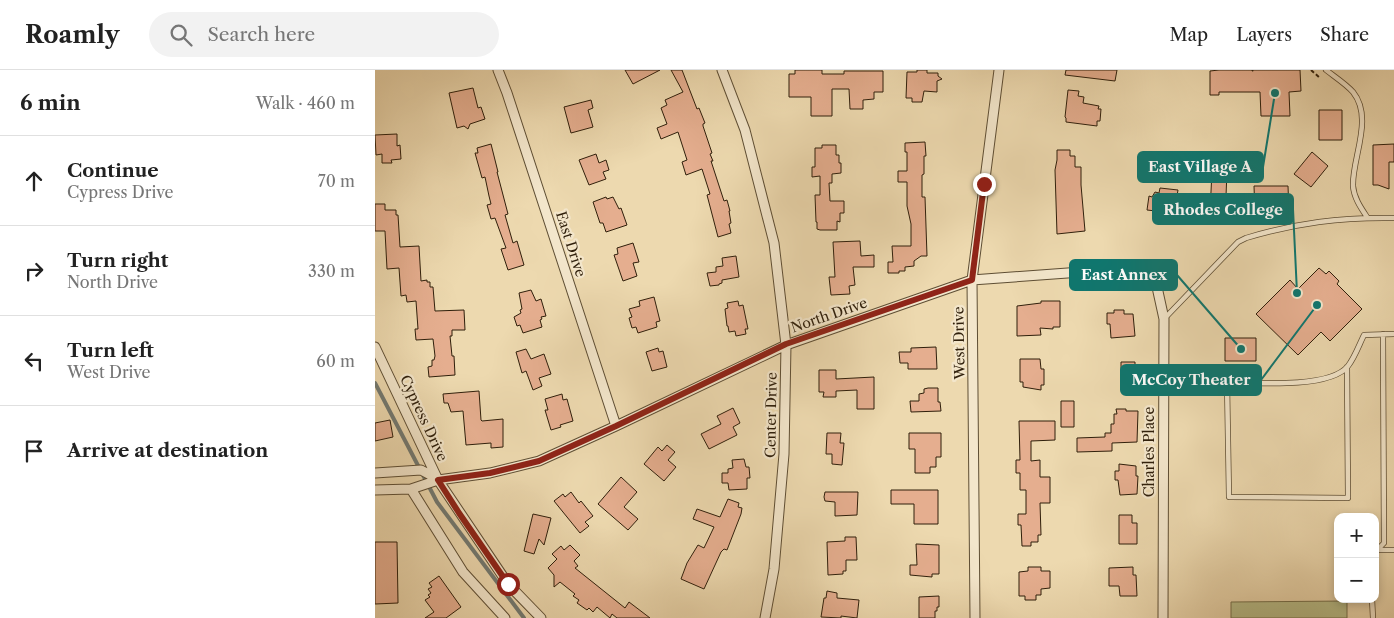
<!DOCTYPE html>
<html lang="en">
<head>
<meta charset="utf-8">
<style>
	body { margin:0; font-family:"Libre Caslon Text",serif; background:#f2f2f2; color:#222 }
	.controls { position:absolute; right:15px; bottom:15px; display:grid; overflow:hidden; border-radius:10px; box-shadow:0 2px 8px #0003 }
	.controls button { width:45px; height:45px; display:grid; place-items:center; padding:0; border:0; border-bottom:1px solid #e0e0e0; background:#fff; color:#222; font:25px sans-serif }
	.stop { position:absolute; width:15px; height:15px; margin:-11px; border:4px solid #8f2418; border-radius:50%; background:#fff }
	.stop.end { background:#8f2418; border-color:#fff; box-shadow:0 1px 5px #0008 }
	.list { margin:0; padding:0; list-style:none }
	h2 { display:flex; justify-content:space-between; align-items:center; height:65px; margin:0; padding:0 20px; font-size:21px }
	h2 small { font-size:16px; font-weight:400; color:#767676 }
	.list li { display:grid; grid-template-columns:32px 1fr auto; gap:15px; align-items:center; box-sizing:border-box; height:90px; padding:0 20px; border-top:1px solid #e0e0e0 }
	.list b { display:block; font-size:19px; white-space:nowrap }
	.list p { margin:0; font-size:16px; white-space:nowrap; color:#767676 }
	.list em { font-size:16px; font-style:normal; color:#767676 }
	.icon { flex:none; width:28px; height:28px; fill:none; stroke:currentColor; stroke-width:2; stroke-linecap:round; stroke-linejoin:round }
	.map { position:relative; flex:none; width:1019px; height:548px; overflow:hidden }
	header { display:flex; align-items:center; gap:30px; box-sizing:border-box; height:70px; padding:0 25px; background:#fff; border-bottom:1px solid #e0e0e0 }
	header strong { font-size:24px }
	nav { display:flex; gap:28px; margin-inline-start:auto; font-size:18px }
	.search { width:350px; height:45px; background:#f2f2f2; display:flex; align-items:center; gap:12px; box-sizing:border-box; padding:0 18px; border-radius:28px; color:#767676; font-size:19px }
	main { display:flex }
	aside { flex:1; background:#fff }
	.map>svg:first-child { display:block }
	.green { fill:#b8bf8b; stroke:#746f4b }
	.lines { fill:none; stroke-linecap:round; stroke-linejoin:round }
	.stream { stroke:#737a72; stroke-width:4 }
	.building { fill:#e5ae8f; stroke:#2f1f0b }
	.lane-casing { stroke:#5e4e34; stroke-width:6 }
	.street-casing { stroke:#5e4e34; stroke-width:11 }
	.path { stroke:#2f1f0b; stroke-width:2; stroke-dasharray:4 2.5; stroke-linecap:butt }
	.lane { stroke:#f3e6cb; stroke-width:4.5 }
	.street { stroke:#f3e6cb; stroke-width:9 }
	.route { stroke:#8f2418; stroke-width:6 }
	.labels { text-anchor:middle; stroke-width:4.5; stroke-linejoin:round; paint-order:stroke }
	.street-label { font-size:14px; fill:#2f1f0b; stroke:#f3e6cb }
	.leader { fill:none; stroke:#0f766e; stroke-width:2 }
	.callout-dot { fill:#0f766e; stroke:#f3e6cb; stroke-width:2 }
	.callout { fill:#0f766e; stroke:#0f766e; stroke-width:2 }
	.callout-label { font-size:15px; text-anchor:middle; font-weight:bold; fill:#fff }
</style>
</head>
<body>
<header>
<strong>Roamly</strong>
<div class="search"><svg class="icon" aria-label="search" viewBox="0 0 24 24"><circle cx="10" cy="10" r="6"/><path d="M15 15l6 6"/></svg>Search here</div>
<nav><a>Map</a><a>Layers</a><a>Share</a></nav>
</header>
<main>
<aside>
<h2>6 min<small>Walk · 460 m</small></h2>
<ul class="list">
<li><svg class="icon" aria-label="ahead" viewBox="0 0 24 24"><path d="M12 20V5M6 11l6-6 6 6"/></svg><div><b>Continue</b><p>Cypress Drive</p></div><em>70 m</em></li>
<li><svg class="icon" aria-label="right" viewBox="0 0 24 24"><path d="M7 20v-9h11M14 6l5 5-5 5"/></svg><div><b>Turn right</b><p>North Drive</p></div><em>330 m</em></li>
<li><svg class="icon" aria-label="left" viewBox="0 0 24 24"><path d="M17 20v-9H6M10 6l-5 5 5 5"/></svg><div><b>Turn left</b><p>West Drive</p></div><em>60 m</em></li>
<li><svg class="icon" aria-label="arrive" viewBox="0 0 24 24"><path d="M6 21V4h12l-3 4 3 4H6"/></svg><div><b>Arrive at destination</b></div></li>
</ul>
</aside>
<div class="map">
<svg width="1019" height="548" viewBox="0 0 1019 548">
	<rect width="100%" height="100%" fill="#edd9af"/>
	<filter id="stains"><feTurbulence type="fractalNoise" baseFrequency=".004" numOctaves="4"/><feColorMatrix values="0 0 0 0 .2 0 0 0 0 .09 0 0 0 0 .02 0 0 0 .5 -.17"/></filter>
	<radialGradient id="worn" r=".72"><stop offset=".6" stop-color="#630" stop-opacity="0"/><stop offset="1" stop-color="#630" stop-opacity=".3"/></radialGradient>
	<path class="green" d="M972 531V548H856V532Z"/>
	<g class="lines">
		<path class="stream" d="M0 313 62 432 149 548"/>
	</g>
	<path class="building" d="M250 0H285L258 14Z
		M296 0H307L322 39 324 38 330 53 328 54V56L337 83 335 84 338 91H336L349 131 352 130 355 141H354L356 153 354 154 356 163 343 167 332 125 335 124 327 99 311 105 307 92 312 90 303 62 286 69 282 58 292 54 286 38 292 35 290 30 308 22Z
		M420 0H447V4H469V1H508V22H499V29L488 30V39H475L474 19H457V46H436V27H414V4H420Z
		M542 0H552V3H563V6L567 9 562 11V22L549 21 547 32H537V28H531L532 2H542Z
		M691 0H742L740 11 690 5Z
		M844 0H925L926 21 914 22 915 46H886L885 22H844V25H835V1Z
		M98 18 103 38 106 37 110 49 95 54 93 59 89 56 82 58 74 23Z
		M693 20 704 21 703 26 709 27 708 33 724 36 723 39H726L725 51H722V56L691 52V48L690 47Z
		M216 30 218 38 213 40 218 57 196 63 189 37Z
		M944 40H967V70H944Z
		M22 64V76L25 75 26 89 16 90 17 93H7V84L1 85 0 65Z
		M550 72 551 86H549V104L547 105V127H550L552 186H546L539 191V196L530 197V201H524V203H513V192H518L517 176H536V154L532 136V112H523V101H532V82H530V73Z
		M116 74 123 102H122L133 144 130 145 138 173 142 171 149 195 133 200 126 179 131 178 120 148 116 149 112 135 116 134 114 126 110 107 107 108 100 83H103L102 78Z
		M1019 74V92H1014V119L1003 115H998V75Z
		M447 75H461V85H464V93H466V103L457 104V113H454L455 131H469V143H465V152L462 151V160H445L442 159V152H441L440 125H445V106L437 107V97H440V78H447Z
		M682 80H695V86H700V97H706V115L710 161 682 164 680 100 682 90Z
		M937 82 953 96 936 117 919 104Z
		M221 84 224 93 231 90 234 100 228 102 231 109 214 115 204 90Z
		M837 101H852L851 126H862L861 140 849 139V143L835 142Z
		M879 116H913L914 143 880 144Z
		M785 118 803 120 799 143 772 140 774 126 777 127 780 122 784 123Z
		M231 127 232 129 238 127 244 139 246 138 252 155 231 162 228 153H225L218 132Z
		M0 134H10V140H21V145H23L25 177 44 176 46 211 52 210V212H55V217H58L60 241 89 240 90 260H77V266H75L77 286H79L80 305 54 307 53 297 57 296V290H59L60 286 58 269 41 270 40 259H43L41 231 32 232 31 225 26 226 24 198 12 199 10 161H0Z
		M485 171 486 186 499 185V197H478L480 215 474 216 475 224 456 225 454 207H460L458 172Z
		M258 173 264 192 258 193 262 206 248 211 239 185 243 184 242 178Z
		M361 186 364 207 347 210V213L344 214V215L335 216 332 203 341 202V197L348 196 347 188Z
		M944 198 951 204 954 201 964 211 962 214 987 239 955 271 946 262 923 285 881 244 915 210 923 219Z
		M156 220 161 231 166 229 171 246 166 247 167 249 165 250 167 257 148 263 145 255 142 256 139 247 146 243 145 240 147 239 144 223Z
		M279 227 285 251 281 252 282 257 263 263 261 257 257 258 254 248 257 247 254 239 265 236 264 231Z
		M363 231 364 236 368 235 373 259H370L371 264 361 266 360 261 354 262 353 256H352L350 239 353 238 352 233Z
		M666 231H685V257H678V259L665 258 666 265 642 266V236L666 233Z
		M739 240H749V244H758L760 266 736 268 735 254H732V243H739Z
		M850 268H881V291H850Z
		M561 277 562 299H533V293H525L524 282H536V278Z
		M283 278 284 282 288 281 292 297 277 301 271 282Z
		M151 279 156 289 169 284 176 304 164 308 167 316 158 320 151 301 147 303 141 282Z
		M645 289H665L666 299H669V315H666V320L648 317V312H645Z
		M746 292H760V302H764V312L759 314V318H747V314H746Z
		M444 300H461V309L499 307V339H482V320L461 321V327H448L449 322H444Z
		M553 318H563V332H565L566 341 536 342 535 331H544V324L549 323V319Z
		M104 321 106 350 107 351 128 349V377L116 378V373L91 375 88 341 76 342 73 333H69L68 324Z
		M187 324 188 330 192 329 198 351 185 355 186 357 176 360 170 340H173L170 329Z
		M686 331H699V357H686Z
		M358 338 365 353 358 357 362 365 334 379 326 364 346 354 342 346Z
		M741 339H751V341H763L762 372 737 373V381L702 382V368L730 367V363H736V354H739V344H742Z
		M15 350 18 367 0 371V353Z
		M644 351H680V370L656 371V391L665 390V407H675V433H665L666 465H663V472H656V476H647L646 455H643V444H651V420H645V403H641V390H645Z
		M452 363H466L465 373H469L467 395 457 394V384H451Z
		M534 363H566V387H561V397H555V403H540V379H534Z
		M292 375 300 382 293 390 301 397 289 411 269 394 283 377 287 381Z
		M369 389 371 397H374L375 408H372V419L354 420 353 413H347V403H353V399L358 398 357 390Z
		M744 394 761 396V406H763L762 424 745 425 743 410H740V401H744Z
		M246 407 262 422 249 437 263 449 253 460 223 434Z
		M516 420H563V454H539V434H516Z
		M196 422 204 433 206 431 218 446 210 452 214 456 205 463 179 431 188 424 190 427Z
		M450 422H483L482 445 460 446V432L450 431 449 427Z
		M353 429 364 433 363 437 367 438 366 444 352 480 349 479 346 482 329 519 306 509 312 493 323 475 329 478 339 457 318 449 322 439 345 447Z
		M158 444 176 448 169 475 164 469 159 484 149 481Z
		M744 445H757V453H762V474H744Z
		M470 467H481L482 490H471V501H468V504L453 505 452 472 470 471Z
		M0 472H22L23 533 0 534Z
		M541 474 564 475V504H557V507L535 505V495H542Z
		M195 475 205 485 199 491 203 496 200 498 250 538 254 532 275 548H242L237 544 235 548 222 537 218 542 214 538 212 540 202 533 204 530 198 526 200 524 185 512 179 517V505L173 498 182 489 177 484 186 476 189 480Z
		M653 497H666V501H675V518L666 519V525H661V530H650V526H644V502L653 501Z
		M758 497V505H761L762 526H745L744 516H734V498Z
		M64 506 86 537 71 548H50L59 542 50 530 55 527 53 525 56 523 53 519 57 517 54 513Z
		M452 521 462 523V528L484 530 482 548 466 546V548L446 547 449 528H451Z
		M564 526V537H562V541H560V548H544V527Z"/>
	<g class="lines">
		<g class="lane-casing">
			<path id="lane" d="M951 0C960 7 971 14 978 22 999 48 977 88 978 116 979 128 986 138 992 147
				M790 248 863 172 871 168C921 153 966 147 1019 148
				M972 297 973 428 854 427 852 312C879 313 955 319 973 296 980 287 984 275 989 265L1019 264
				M1003 480H1019
				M1000 482 1009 473 1008 264
				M997 529 998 548"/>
		</g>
		<g class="street-casing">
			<path id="street" d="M123 0 132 23 241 356
				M347 0 370 60 399 173 411 275 409 384 399 499 390 548
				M0 277 63 410 133 514 166 548
				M0 403 46 400 63 409
				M36 419 88 502 130 548
				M0 420 36 419 63 410 115 403 164 391 241 356 411 275 597 210 720 201 756 200 770 207 782 217 789 249 788 548
				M600 548 597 210 624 0"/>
		</g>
		<path class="path" d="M936 0 945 8
			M877 1 878 0"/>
		<use href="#lane" class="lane"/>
		<use href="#street" class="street"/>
	</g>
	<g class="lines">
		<path class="route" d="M133 514 84 443 63 410 115 403 164 391 241 356 411 274 597 210 609 114"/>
	</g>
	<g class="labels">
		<g class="street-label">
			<text transform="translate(196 174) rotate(72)" y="5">East Drive</text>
			<text transform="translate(454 245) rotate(-19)" y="5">North Drive</text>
			<text transform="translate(584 273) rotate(-91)" y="5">West Drive</text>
			<text transform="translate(396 345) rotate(-89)" y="5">Center Drive</text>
			<text transform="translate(49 348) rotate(65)" y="5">Cypress Drive</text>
			<text transform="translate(774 382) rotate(-90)" y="5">Charles Place</text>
		</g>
	</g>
	<path class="leader" d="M900 23L888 97M922 223L918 139M866 279L802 205M942 235L886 310"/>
	<g class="callout-dot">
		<circle cx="900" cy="23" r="5"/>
		<circle cx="922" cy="223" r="5"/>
		<circle cx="866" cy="279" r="5"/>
		<circle cx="942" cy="235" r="5"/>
	</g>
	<g class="callout">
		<rect x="763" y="82" width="125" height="30" rx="5"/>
		<rect x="778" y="124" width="140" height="30" rx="5"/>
		<rect x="695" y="190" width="107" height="30" rx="5"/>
		<rect x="746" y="295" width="140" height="30" rx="5"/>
	</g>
	<g class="callout-label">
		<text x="825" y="102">East Village A</text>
		<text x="848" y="145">Rhodes College</text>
		<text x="749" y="210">East Annex</text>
		<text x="816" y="315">McCoy Theater</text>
	</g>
	<rect width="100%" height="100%" filter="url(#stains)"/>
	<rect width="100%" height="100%" fill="url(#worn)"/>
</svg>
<div class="controls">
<button>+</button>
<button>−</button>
</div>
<div class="stop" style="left:133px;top:514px"></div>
<div class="stop end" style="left:609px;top:114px"></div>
</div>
</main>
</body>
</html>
